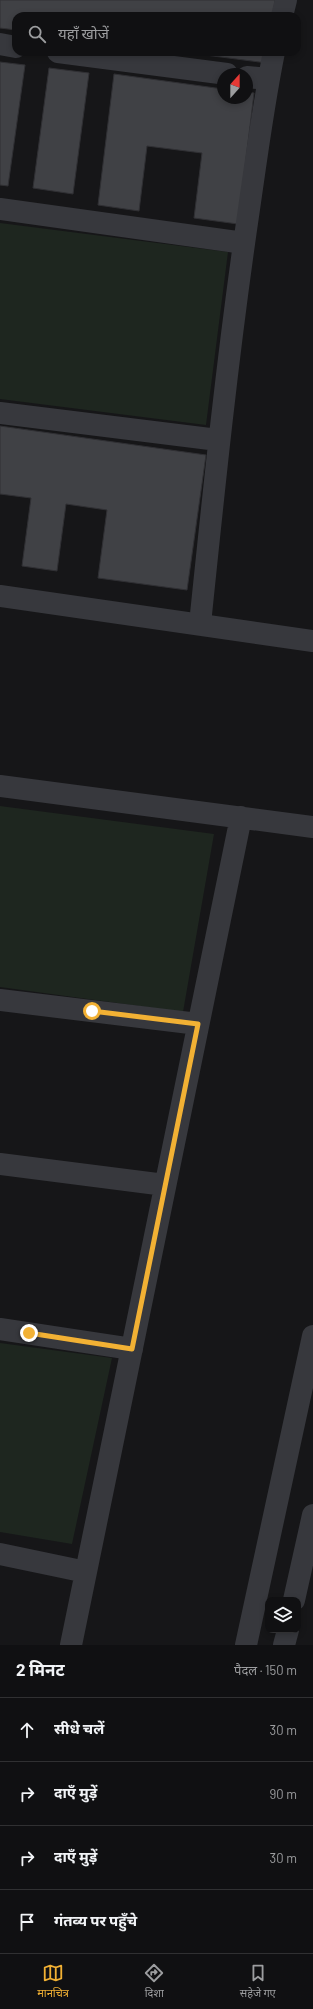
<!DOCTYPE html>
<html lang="hi">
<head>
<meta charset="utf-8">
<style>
	body { margin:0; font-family:Barlow,"Noto Sans Devanagari",sans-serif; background:#19191b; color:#f1f3f6 }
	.controls { position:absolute; right:12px; bottom:12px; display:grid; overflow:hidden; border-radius:8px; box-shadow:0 2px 6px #0003 }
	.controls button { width:36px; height:36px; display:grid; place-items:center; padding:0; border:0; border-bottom:1px solid #303032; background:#101012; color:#f1f3f6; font:20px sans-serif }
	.compass { position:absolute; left:217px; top:68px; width:36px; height:36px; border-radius:50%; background:#101012; box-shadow:0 2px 6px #0003; rotate:21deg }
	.stop { position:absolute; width:12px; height:12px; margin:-9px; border:3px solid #f2b134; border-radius:50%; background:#fff }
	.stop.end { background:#f2b134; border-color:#fff; box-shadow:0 1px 4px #0008 }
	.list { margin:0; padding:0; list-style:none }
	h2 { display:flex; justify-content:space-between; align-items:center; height:52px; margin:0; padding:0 16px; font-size:17px }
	h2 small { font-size:13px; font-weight:400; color:#9c9d9f }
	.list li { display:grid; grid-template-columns:26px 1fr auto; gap:12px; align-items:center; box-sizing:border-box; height:64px; padding:0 16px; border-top:1px solid #303032 }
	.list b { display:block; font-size:15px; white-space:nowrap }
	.list em { font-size:13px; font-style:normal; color:#9c9d9f }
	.icon { flex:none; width:22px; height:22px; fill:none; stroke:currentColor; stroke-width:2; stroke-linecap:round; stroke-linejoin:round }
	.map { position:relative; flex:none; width:313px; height:1645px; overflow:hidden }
	.search { position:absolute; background:#101012; box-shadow:0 2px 6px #0003; left:12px; right:12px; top:12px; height:44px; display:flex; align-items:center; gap:10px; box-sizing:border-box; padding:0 14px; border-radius:12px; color:#9c9d9f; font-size:15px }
	.sheet { height:308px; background:#101012 }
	nav { display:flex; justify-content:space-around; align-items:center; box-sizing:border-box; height:56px; border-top:1px solid #303032; background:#101012; font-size:11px; color:#9c9d9f }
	nav a { display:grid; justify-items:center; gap:2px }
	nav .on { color:#f2b134 }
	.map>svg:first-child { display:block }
	.green { fill:#1e261f }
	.building { fill:#404145; stroke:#303034 }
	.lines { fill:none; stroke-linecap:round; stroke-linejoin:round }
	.minor { stroke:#37383d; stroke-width:22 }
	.route { stroke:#f2b134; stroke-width:5 }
</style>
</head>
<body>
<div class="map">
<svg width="313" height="1645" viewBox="0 0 313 1645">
	<rect width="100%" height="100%" fill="#161618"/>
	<path class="green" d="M0 223 228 252 206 425 0 399Z
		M0 806 214 834 183 1012 0 987Z
		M0 1343 112 1358 72 1544 0 1532Z"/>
	<path class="building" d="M0 0H275L273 16H16V30L0 28Z
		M182 52H268L267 63Z
		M0 62 25 65 8 186 0 185Z
		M49 68 89 73 73 194 33 188Z
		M114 74 223 89V98H247V92L254 93 238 224 194 218 202 153 147 146 139 211 98 205Z
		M0 426 206 455 187 590 98 578 107 510 66 504 57 571 22 566 31 498 0 494Z"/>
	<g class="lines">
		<path class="minor" d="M282 16 286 0
			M0 44 16 47
			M58 52 227 74
			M247 77 268 79
			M0 209 244 243
			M0 413 218 440
			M0 596 313 641
			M200 624C214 488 228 352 248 216 256 161 263 106 274 52
			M0 786 313 827
			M0 1000 198 1024
			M0 1164 165 1185
			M0 1329 132 1349
			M0 1554 86 1572
			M294 1600 313 1515
			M71 1645 241 817
			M246 1645 313 1336
			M284 1645 288 1630"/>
	</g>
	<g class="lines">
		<path class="route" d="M29 1333 132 1349 198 1024 92 1011"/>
	</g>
</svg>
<div class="controls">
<button><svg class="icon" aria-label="layers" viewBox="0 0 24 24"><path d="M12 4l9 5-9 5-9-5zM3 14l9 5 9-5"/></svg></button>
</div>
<svg class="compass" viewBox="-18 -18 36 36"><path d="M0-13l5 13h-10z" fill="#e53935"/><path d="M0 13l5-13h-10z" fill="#9c9d9f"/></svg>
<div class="stop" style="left:92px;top:1011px"></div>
<div class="stop end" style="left:29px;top:1333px"></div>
<div class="search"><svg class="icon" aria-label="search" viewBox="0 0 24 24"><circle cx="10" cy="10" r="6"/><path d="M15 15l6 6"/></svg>यहाँ खोजें</div>
</div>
<section class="sheet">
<h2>2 मिनट<small>पैदल · 150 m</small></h2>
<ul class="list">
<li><svg class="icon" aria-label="ahead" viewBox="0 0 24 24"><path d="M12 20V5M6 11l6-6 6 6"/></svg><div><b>सीधे चलें</b></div><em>30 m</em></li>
<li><svg class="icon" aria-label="right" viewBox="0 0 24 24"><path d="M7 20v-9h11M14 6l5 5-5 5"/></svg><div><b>दाएँ मुड़ें</b></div><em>90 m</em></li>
<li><svg class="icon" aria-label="right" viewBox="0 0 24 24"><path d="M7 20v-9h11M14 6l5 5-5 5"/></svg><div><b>दाएँ मुड़ें</b></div><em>30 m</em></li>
<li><svg class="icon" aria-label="arrive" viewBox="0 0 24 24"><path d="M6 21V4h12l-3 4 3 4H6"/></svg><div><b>गंतव्य पर पहुँचे</b></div></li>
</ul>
</section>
<nav>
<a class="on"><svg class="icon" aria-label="map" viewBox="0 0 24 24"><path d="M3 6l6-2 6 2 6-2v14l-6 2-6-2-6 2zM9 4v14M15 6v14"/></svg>मानचित्र</a>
<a><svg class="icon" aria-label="directions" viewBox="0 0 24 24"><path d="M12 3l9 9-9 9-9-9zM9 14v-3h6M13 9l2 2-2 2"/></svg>दिशा</a>
<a><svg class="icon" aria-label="saved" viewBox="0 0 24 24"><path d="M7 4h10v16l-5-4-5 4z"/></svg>सहेजे गए</a>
</nav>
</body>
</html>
